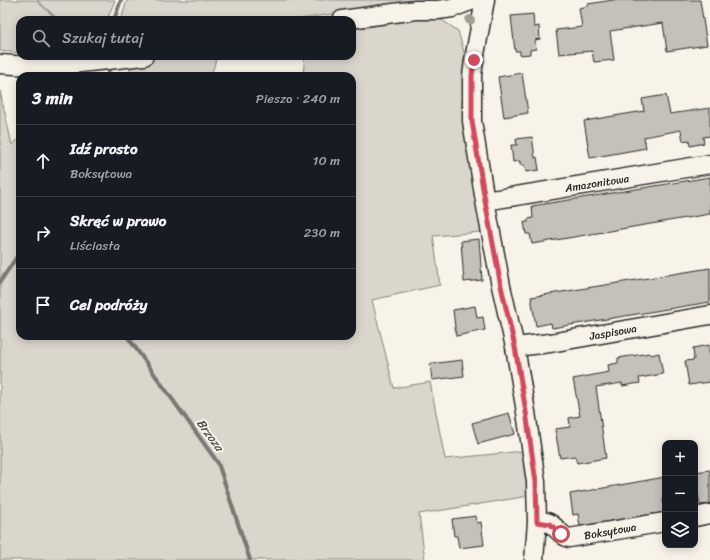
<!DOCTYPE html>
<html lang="pl">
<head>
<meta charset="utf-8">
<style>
	body { margin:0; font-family:Sriracha,sans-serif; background:#20242c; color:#f1f3f6 }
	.controls { position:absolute; right:12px; bottom:12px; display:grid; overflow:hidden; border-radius:8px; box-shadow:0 2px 10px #0003 }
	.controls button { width:36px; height:36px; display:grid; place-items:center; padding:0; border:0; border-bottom:1px solid #363941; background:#171b24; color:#f1f3f6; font:20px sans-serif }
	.stop { position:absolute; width:12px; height:12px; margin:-9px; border:3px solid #d1495b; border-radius:50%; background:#fff }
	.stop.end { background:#d1495b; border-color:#fff; box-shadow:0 1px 4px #0008 }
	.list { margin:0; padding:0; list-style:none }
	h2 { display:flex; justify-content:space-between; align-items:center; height:52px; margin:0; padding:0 16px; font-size:17px }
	h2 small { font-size:13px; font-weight:400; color:#9ea1a6 }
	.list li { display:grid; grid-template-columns:26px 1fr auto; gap:12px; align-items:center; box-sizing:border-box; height:72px; padding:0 16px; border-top:1px solid #363941 }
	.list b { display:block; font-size:15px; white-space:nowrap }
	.list p { margin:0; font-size:13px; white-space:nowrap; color:#9ea1a6 }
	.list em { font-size:13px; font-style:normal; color:#9ea1a6 }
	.icon { flex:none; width:22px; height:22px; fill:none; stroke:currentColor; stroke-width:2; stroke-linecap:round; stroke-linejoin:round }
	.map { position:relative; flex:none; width:710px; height:560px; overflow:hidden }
	.search { position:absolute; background:#171b24; box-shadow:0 2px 10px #0003; left:16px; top:16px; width:340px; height:44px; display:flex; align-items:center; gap:10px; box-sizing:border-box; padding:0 14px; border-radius:12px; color:#9ea1a6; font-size:15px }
	.panel { position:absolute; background:#171b24; box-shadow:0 2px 10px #0003; left:16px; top:72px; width:340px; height:268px; border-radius:12px }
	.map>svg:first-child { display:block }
	.green { fill:#dad6cc; stroke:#82807c }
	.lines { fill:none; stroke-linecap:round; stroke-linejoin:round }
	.stream { stroke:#7a7874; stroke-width:4 }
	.building { fill:#c4c1b9; stroke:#2b2b2b }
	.minor-casing { stroke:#2b2b2b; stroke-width:21 }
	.minor { stroke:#f7f3e8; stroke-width:18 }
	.tree { fill:#9f9d96 }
	.route { stroke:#d1495b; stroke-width:5 }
	.labels { text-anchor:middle; stroke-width:4; stroke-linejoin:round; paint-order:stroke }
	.street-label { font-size:11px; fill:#2b2b2b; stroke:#f7f3e8 }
	.water-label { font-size:12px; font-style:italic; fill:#53524f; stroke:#f7f3e8 }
</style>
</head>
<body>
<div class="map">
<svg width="710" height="560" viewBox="0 0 710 560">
	<rect width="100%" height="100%" fill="#f7f3e8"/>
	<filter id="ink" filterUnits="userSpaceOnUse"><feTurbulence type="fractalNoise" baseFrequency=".025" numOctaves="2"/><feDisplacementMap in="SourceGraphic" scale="8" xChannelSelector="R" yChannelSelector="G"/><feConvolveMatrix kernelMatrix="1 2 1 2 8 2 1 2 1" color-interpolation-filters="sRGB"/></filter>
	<g filter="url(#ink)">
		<path class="green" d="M0 0H35L58 20H20V53L0 51Z
			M37 0H115L107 20H59Z
			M127 0H453L448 3 326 15 293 20H121Z
			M433 17 442 20 458 31 466 59 482 232 433 236 440 285 372 300 394 388 430 382 445 459 524 451 529 496 419 514 425 560H0V91L12 145 20 138V336H352V76H299L303 74 305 56H352V29Z
			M131 56H217L211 76H128L130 72Z"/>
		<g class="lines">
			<path class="stream" d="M114 20 121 0
				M108 76 109 64
				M0 282 20 252
				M127 336 218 463 250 560"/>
		</g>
		<path class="building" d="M613 0H700L707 45 667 51 663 23 610 31 614 60 594 62 592 51 559 54 556 30 582 27 579 8 588 6V4Z
			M533 14 534 27 539 26 540 39 535 40 536 49 530 50V54L520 55V51H515L511 16Z
			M522 73 528 113 504 117 498 77Z
			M666 95 670 114 710 108V136L703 137 704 143 690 146 689 140 683 141 681 130 644 137 646 148 590 158 584 121 644 111 642 99Z
			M532 137 535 158 537 157 539 170 526 172 525 167 524 165H520V161L513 162 511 145H517L516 139Z
			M710 177V214L532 244 530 234H526L524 222H528V219L533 218 532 206Z
			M479 239 482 280 464 282 461 241Z
			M710 268V302L552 328 551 323 536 326 531 297Z
			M475 306 477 318 483 317 485 330 456 336 453 310Z
			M709 345 710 382 689 385 685 361 694 360 693 348Z
			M650 353 651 355 659 353 663 374 639 378 640 383 622 386V383L596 387 606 458 577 463 575 456 560 458 555 429 570 427 569 418 580 416 573 379 609 372 608 365 618 363V358Z
			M462 360 464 376 432 380 430 364Z
			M509 413 515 434 478 444 472 423Z
			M710 470V504L700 505 698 494 695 495V472Z
			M665 477V500H663L665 512 580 526 578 514 573 515 570 494Z
			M476 516 477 523 481 522 484 545 459 548 457 536H454L452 519Z"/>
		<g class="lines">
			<g class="minor-casing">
				<path id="minor" d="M485 0 474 60 472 76V121L485 201 501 286 515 347 526 412 536 482 537 522 534 560
					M342 20 416 10H438L452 8 473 0
					M0 64 30 66 62 65 144 56
					M485 201 710 164
					M515 347 550 343 710 315
					M695 517 710 514
					M537 522C540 522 544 522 547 522 556 525 560 536 569 538L665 522"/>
			</g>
			<use href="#minor" class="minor"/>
		</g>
		<circle class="tree" cx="470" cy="20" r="5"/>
	</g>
	<g class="lines" filter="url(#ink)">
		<path class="route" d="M474 60 472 76V121L485 201 501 286 515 347 526 412 536 482 537 522 550 524 561 534"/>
	</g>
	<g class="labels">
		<g class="street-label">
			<text transform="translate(597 183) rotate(-9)" y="4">Amazonitowa</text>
			<text transform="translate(613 332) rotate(-10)" y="4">Jaspisowa</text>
			<text transform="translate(610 531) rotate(-10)" y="4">Boksytowa</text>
		</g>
		<g class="water-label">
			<text transform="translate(210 435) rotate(54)" y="4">Brzoza</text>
		</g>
	</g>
</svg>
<div class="controls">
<button>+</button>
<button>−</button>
<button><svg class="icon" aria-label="layers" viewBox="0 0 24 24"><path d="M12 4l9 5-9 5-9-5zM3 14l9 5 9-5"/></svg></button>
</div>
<div class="stop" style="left:561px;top:534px"></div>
<div class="stop end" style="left:474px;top:60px"></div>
<div class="search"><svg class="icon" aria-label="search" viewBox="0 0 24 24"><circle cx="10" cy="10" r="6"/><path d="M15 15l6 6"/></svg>Szukaj tutaj</div>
<section class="panel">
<h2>3 min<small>Pieszo · 240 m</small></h2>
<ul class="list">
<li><svg class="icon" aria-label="ahead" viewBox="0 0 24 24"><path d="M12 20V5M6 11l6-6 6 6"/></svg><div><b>Idź prosto</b><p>Boksytowa</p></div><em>10 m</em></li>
<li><svg class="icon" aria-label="right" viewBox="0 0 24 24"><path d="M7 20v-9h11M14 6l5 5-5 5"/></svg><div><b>Skręć w prawo</b><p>Liściasta</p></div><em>230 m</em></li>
<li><svg class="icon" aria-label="arrive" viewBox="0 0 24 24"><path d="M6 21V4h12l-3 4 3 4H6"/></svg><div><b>Cel podróży</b></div></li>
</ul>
</section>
</div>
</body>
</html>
